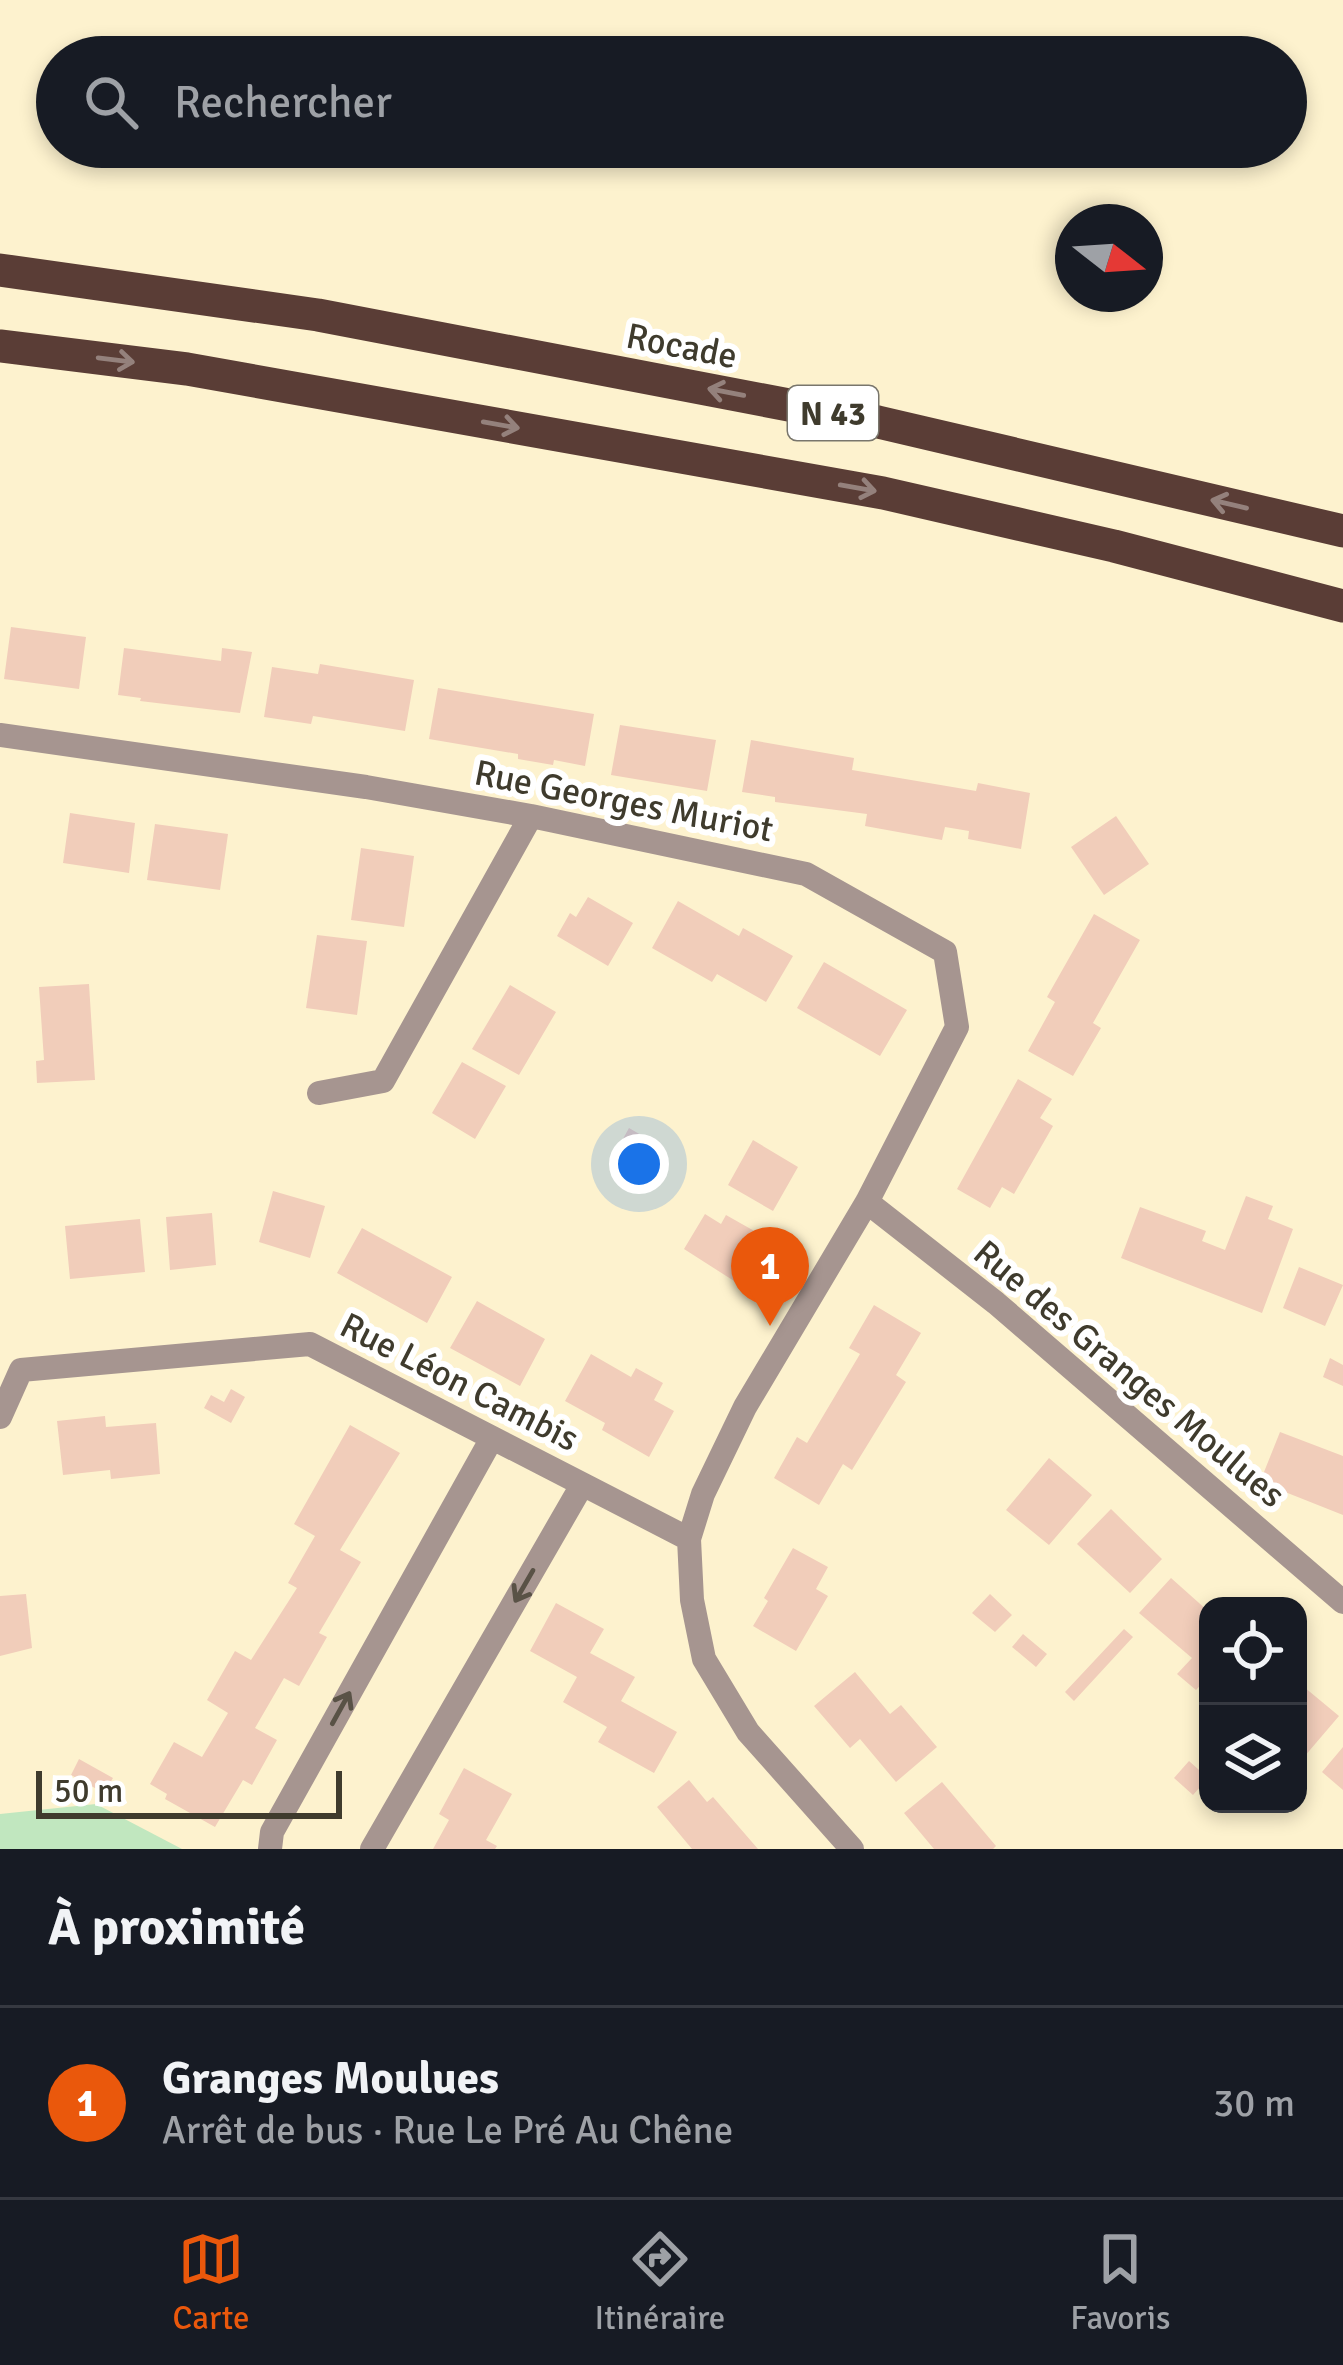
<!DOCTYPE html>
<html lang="fr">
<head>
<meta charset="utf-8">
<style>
	body { margin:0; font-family:Signika,sans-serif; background:#242831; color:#f1f3f6 }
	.controls { position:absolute; right:36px; bottom:36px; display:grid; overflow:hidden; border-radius:24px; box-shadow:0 6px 18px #0003 }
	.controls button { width:108px; height:108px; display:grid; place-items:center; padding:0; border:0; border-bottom:3px solid #363941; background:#171b24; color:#f1f3f6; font:60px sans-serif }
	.compass { position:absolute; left:1055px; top:204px; width:108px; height:108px; border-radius:50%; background:#171b24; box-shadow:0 6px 18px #0003; rotate:107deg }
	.scale { position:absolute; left:36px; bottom:30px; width:306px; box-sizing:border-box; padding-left:12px; border:6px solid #3f3b2d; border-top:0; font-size:33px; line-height:42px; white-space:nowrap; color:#3f3b2d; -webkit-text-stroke:9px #fff; paint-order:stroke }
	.you { position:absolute; left:639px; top:1164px; width:42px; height:42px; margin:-30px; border:9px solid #fff; border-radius:50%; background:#1a73e8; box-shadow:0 0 0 18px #1a73e833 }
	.badge { display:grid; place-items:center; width:78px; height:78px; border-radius:50%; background:#ea580c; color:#fff; font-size:39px; font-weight:700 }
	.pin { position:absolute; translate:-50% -99px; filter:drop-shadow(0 3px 6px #0008) }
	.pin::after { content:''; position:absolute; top:63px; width:42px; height:36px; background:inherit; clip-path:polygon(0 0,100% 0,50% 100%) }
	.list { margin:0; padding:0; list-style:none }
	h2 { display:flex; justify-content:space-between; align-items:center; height:156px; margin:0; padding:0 48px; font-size:51px }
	h2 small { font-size:39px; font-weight:400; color:#9ea1a6 }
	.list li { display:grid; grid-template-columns:78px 1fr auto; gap:36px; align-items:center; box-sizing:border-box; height:192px; padding:0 48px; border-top:3px solid #363941 }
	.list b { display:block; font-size:45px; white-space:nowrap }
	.list p { margin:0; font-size:39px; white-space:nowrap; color:#9ea1a6 }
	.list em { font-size:39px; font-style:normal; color:#9ea1a6 }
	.icon { flex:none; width:66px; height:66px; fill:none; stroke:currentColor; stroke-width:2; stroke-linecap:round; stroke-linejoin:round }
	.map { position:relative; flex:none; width:1343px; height:1849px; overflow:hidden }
	.search { position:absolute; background:#171b24; box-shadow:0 6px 18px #0003; left:36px; right:36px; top:36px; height:132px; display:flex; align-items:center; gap:30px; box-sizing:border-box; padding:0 42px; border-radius:66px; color:#9ea1a6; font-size:45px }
	.sheet { height:348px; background:#171b24 }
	nav { display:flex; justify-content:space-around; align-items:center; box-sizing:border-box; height:168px; border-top:3px solid #363941; background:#171b24; font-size:33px; color:#9ea1a6 }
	nav a { display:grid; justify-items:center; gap:6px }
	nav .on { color:#ea580c }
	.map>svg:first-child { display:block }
	.green { fill:#c1e7bf }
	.building { fill:#f1cdba }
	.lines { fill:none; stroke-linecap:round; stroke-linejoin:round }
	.minor { stroke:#a69590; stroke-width:24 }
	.trunk { stroke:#5a3d36; stroke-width:33 }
	.oneway { stroke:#94817c }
	.oneway2 { stroke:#595246 }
	.labels { text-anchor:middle; stroke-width:12; stroke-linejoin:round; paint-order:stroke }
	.shield { fill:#fff; stroke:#79766c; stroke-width:3 }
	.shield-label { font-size:33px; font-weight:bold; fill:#3f3b2d }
	.street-label { font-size:36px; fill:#3f3b2d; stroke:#fff }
</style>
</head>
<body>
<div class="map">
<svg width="1343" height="1849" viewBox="0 0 1343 1849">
	<rect width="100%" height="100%" fill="#fdf2ce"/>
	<path class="green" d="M96 1804 182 1849H0V1814Z"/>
	<path class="building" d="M11 627 86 637 79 689 4 679Z
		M124 648 221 661 222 648 252 652 240 713 140 701 141 698 118 695Z
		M320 664 414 680 405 731 313 716 311 724 264 717 272 667 318 674Z
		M438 688 594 714 585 766 554 760 553 765 518 759V754L429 739Z
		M620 725 716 740 707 791 611 775Z
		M751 740 854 758 852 770 976 791 978 783 1030 793 1021 849 968 839 969 831 945 827 942 840 865 826 867 814 775 802V797L742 792Z
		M70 813 135 823 129 873 63 863Z
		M1116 816 1149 864 1104 895 1071 847Z
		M155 824 228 834 220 890 147 880Z
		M361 848 414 856 404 927 351 920Z
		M588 897 633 923 608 966 557 936 570 913 576 917Z
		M678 901 739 936 743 928 793 956 766 1002 717 974 712 982 652 948Z
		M1094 914 1140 940 1093 1023 1101 1028 1073 1076 1028 1051 1055 1002 1047 997Z
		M317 935 367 941 357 1015 306 1008Z
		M824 962 907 1010 880 1056 797 1008Z
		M89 984 95 1080 37 1083 36 1061 44 1060 39 987Z
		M510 985 556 1012 519 1075 472 1049Z
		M462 1062 506 1086 475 1139 432 1113Z
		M1018 1079 1052 1099 1040 1118 1053 1126 1014 1194 1002 1187 990 1208 957 1189Z
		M629 1128 660 1146 650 1164 619 1146Z
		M753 1140 798 1167 773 1211 728 1185Z
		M273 1191 325 1206 310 1258 259 1242Z
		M1246 1196 1273 1206 1268 1219 1293 1229 1262 1313 1121 1258 1140 1207 1206 1231 1202 1241 1225 1250Z
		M212 1213 216 1265 170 1270 166 1217Z
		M705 1214 721 1224 726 1215 772 1241 745 1288 684 1249Z
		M140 1219 145 1272 70 1279 65 1226Z
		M362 1228 452 1277 427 1323 337 1273Z
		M1299 1267 1343 1285 1325 1326 1283 1308Z
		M477 1301 545 1339 520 1386 450 1348Z
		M874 1305 921 1333 896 1375 906 1382 852 1470 843 1464 819 1505 774 1478 797 1437 807 1443 860 1354 849 1348Z
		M591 1354 631 1377 636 1368 663 1383 654 1400 674 1411 649 1457 602 1430 605 1423 565 1401Z
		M1330 1358 1343 1365V1386L1323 1377Z
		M231 1389 245 1397 231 1423 204 1408 211 1395 224 1402Z
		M105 1416 106 1427 156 1423 160 1474 111 1479 110 1470 63 1475 57 1421Z
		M350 1425 400 1453 340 1550 361 1562 319 1633 327 1637 299 1686 284 1678 255 1728 277 1740 252 1785 243 1780 215 1827 165 1799 167 1794 150 1784 174 1742 202 1757 228 1713 207 1700 235 1651 251 1660 297 1588 288 1583 315 1536 294 1524Z
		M1280 1432 1343 1456V1515L1260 1482Z
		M1049 1458 1092 1495 1049 1545 1006 1510Z
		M1111 1509 1162 1559 1130 1593 1077 1544Z
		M793 1548 828 1567 816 1589 828 1596 796 1651 753 1626 768 1601 764 1598Z
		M1171 1578 1208 1611V1677L1196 1690 1177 1674 1192 1658 1139 1613Z
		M26 1594 32 1648 0 1656V1596Z
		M990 1594 1012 1615 995 1632 972 1613Z
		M556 1603 604 1629 590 1653 635 1677 621 1701 677 1732 654 1773 598 1742 607 1727 563 1702 577 1677 530 1651Z
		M1124 1629 1133 1637 1074 1701 1065 1692Z
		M1023 1634 1047 1654 1036 1667 1012 1647Z
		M855 1672 890 1714 901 1705 937 1747 896 1782 860 1739 850 1748 814 1706Z
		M1298 1682 1339 1716 1298 1764Z
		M1343 1747V1790L1322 1772Z
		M79 1759 113 1778 104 1793 71 1775Z
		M1189 1761 1208 1778 1193 1795 1174 1778Z
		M464 1768 512 1794 486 1840 497 1846 495 1849H433L449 1820 439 1814Z
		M689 1780 707 1802 713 1797 758 1849H692L657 1807Z
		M942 1782 996 1846 993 1849H934L904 1813Z"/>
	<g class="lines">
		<path class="minor" d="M0 735 366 787 531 816 806 874 945 952 957 1027 867 1202 745 1407 703 1494 689 1539 692 1600 704 1659 748 1732 852 1849
			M319 1093 383 1081 531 816
			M867 1202 996 1303 1343 1602
			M0 1417 21 1370 310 1344 689 1539
			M270 1849 272 1832 492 1438
			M372 1849 582 1485"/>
		<path class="trunk" d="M0 270 318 315 878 422 1343 531
			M0 346 187 369 883 493 1114 546 1343 606"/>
	</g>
	<defs><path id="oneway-shaft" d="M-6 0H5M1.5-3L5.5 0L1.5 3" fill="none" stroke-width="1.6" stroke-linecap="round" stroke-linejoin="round" transform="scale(3)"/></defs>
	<g class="oneway">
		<use href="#oneway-shaft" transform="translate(116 360) rotate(7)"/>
		<use href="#oneway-shaft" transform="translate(726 392) rotate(-169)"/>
		<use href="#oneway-shaft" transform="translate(501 425) rotate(10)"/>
		<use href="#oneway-shaft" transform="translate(858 488) rotate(10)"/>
		<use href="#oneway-shaft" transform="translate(1229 504) rotate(-167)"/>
	</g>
	<g class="oneway2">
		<use href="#oneway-shaft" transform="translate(524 1586) rotate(120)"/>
		<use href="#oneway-shaft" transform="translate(341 1708) rotate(-61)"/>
	</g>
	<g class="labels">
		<rect class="shield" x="788" y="386" width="90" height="54" rx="9"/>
		<g class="shield-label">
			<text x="833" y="425">N 43</text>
		</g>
		<g class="street-label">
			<text transform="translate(682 345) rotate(11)" y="13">Rocade</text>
			<text transform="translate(624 800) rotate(11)" y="13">Rue Georges Muriot</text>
			<text transform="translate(1130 1373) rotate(40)" y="13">Rue des Granges Moulues</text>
			<text transform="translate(460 1381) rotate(27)" y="13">Rue Léon Cambis</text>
		</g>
	</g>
</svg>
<div class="controls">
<button><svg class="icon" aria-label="locate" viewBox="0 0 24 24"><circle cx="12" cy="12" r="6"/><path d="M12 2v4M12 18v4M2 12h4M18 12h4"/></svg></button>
<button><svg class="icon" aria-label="layers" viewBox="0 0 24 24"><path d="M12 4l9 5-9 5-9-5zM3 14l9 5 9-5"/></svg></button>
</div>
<svg class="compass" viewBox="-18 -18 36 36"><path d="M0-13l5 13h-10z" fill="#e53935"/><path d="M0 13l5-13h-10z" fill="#9ea1a6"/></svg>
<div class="scale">50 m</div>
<div class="you"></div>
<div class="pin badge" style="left:770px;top:1326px">1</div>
<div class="search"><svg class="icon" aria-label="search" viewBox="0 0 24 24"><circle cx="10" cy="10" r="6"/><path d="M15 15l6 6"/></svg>Rechercher</div>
</div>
<section class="sheet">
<h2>À proximité<small></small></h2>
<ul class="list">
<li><span class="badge">1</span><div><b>Granges Moulues</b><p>Arrêt de bus · Rue Le Pré Au Chêne</p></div><em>30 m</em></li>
</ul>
</section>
<nav>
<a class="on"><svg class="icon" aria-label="map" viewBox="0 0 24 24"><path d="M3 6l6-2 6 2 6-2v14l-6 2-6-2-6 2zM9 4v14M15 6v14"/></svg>Carte</a>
<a><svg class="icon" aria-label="directions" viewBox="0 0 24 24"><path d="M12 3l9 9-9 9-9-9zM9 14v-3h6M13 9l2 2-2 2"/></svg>Itinéraire</a>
<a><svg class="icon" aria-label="saved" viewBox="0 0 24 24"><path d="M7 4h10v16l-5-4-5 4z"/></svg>Favoris</a>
</nav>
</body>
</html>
